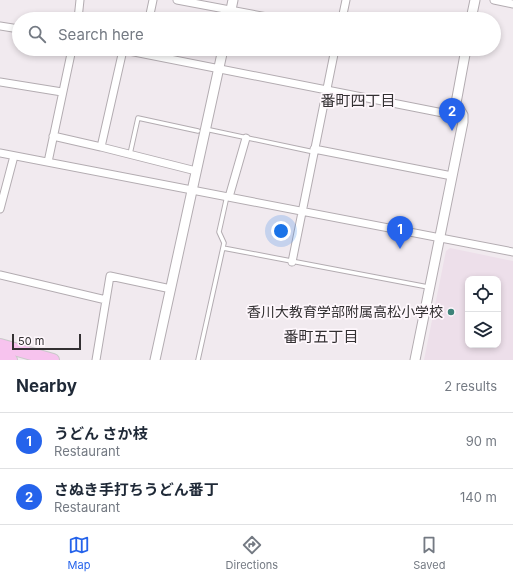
<!DOCTYPE html>
<html lang="en">
<head>
<meta charset="utf-8">
<style>
	body { margin:0; font-family:Inter,"Noto Sans JP",sans-serif; background:#f2f2f3; color:#1f2937 }
	.controls { position:absolute; right:12px; bottom:12px; display:grid; overflow:hidden; border-radius:8px; box-shadow:0 2px 6px #0003 }
	.controls button { width:36px; height:36px; display:grid; place-items:center; padding:0; border:0; border-bottom:1px solid #e0e1e3; background:#fff; color:#1f2937; font:20px sans-serif }
	.scale { position:absolute; left:12px; bottom:10px; width:69px; box-sizing:border-box; padding-left:4px; border:2px solid #333032; border-top:0; font-size:11px; line-height:14px; white-space:nowrap; color:#333032; -webkit-text-stroke:3px #fef7fc; paint-order:stroke }
	.you { position:absolute; left:281px; top:231px; width:14px; height:14px; margin:-10px; border:3px solid #fff; border-radius:50%; background:#1a73e8; box-shadow:0 0 0 6px #1a73e833 }
	.badge { display:grid; place-items:center; width:26px; height:26px; border-radius:50%; background:#2563eb; color:#fff; font-size:13px; font-weight:700 }
	.pin { position:absolute; translate:-50% -33px; filter:drop-shadow(0 1px 2px #0008) }
	.pin::after { content:''; position:absolute; top:21px; width:14px; height:12px; background:inherit; clip-path:polygon(0 0,100% 0,50% 100%) }
	.list { margin:0; padding:0; list-style:none }
	h2 { display:flex; justify-content:space-between; align-items:center; height:52px; margin:0; padding:0 16px; font-size:17px }
	h2 small { font-size:13px; font-weight:400; color:#747a83 }
	.list li { display:grid; grid-template-columns:26px 1fr auto; gap:12px; align-items:center; box-sizing:border-box; height:56px; padding:0 16px; border-top:1px solid #e0e1e3 }
	.list b { display:block; font-size:15px; white-space:nowrap }
	.list p { margin:0; font-size:13px; white-space:nowrap; color:#747a83 }
	.list em { font-size:13px; font-style:normal; color:#747a83 }
	.icon { flex:none; width:22px; height:22px; fill:none; stroke:currentColor; stroke-width:2; stroke-linecap:round; stroke-linejoin:round }
	.map { position:relative; flex:none; width:513px; height:360px; overflow:hidden }
	.search { position:absolute; background:#fff; box-shadow:0 2px 6px #0003; left:12px; right:12px; top:12px; height:44px; display:flex; align-items:center; gap:10px; box-sizing:border-box; padding:0 14px; border-radius:22px; color:#747a83; font-size:15px }
	.sheet { height:164px; background:#fff }
	nav { display:flex; justify-content:space-around; align-items:center; box-sizing:border-box; height:56px; border-top:1px solid #e0e1e3; background:#fff; font-size:11px; color:#747a83 }
	nav a { display:grid; justify-items:center; gap:2px }
	nav .on { color:#2563eb }
	.map>svg:first-child { display:block }
	.built { fill:#eddfea; fill-rule:evenodd }
	.lines { fill:none; stroke-linecap:round; stroke-linejoin:round }
	.service-casing { stroke:#b3acb1; stroke-width:5.5 }
	.minor-casing { stroke:#b3acb1; stroke-width:9 }
	.tertiary-casing { stroke:#b3acb1; stroke-width:11 }
	.primary-casing { stroke:#cac9ca; stroke-width:14 }
	.service { stroke:#fff; stroke-width:3.5 }
	.minor { stroke:#fff; stroke-width:7 }
	.tertiary { stroke:#fff; stroke-width:9 }
	.primary { stroke:#f7c3ee; stroke-width:12 }
	.poi-dot { fill:#3d8379; stroke:#fef7fc; stroke-width:1.5 }
	.labels { text-anchor:middle; stroke-width:3.5; stroke-linejoin:round; paint-order:stroke }
	.poi-label { font-size:14px; fill:#333032; stroke:#fef7fc; text-anchor:end }
	.neighbourhood-label { font-size:15px; fill:#333032; stroke:#fef7fc }
</style>
</head>
<body>
<div class="map">
<svg width="513" height="360" viewBox="0 0 513 360">
	<rect width="100%" height="100%" fill="#f1eaef"/>
	<path class="built" d="M450 248 513 261V360H424L446 251ZM468 279H498V345H468Z"/>
	<g class="lines">
		<g class="service-casing">
			<path id="service" d="M210 130 314 152
				M130 154 138 118 198 131
				M223 248 428 287
				M198 360 224 243 219 232 227 196"/>
		</g>
		<g class="minor-casing">
			<path id="minor" d="M177 0 278 19
				M494 0 513 4
				M78 19 80 0
				M149 19 153 0
				M342 19 346 0
				M0 26 19 29
				M119 49 448 114 453 113 460 111
				M0 82 62 92
				M53 136 101 147 196 171
				M101 147 123 50
				M314 149 452 176
				M0 153 513 252
				M48 162 72 49
				M229 197 246 138
				M0 209 14 156
				M292 262 335 49
				M0 275 106 300
				M96 360 110 276 171 289"/>
		</g>
		<g class="tertiary-casing">
			<path id="tertiary" d="M229 19 233 0
				M471 19 475 0
				M155 360 223 49
				M415 360 463 122V115L456 103 466 49"/>
		</g>
		<g class="primary-casing">
			<path id="primary" d="M0 345 53 360
				M0 357 11 360"/>
		</g>
		<use href="#service" class="service"/>
		<use href="#minor" class="minor"/>
		<use href="#tertiary" class="tertiary"/>
		<use href="#primary" class="primary"/>
	</g>
	<circle class="poi-dot" cx="451" cy="312" r="4"/>
	<g class="labels">
		<g class="poi-label">
			<text x="443" y="317">香川大教育学部附属高松小学校</text>
		</g>
		<g class="neighbourhood-label">
			<text x="358" y="106">番町四丁目</text>
			<text x="321" y="342">番町五丁目</text>
		</g>
	</g>
</svg>
<div class="controls">
<button><svg class="icon" aria-label="locate" viewBox="0 0 24 24"><circle cx="12" cy="12" r="6"/><path d="M12 2v4M12 18v4M2 12h4M18 12h4"/></svg></button>
<button><svg class="icon" aria-label="layers" viewBox="0 0 24 24"><path d="M12 4l9 5-9 5-9-5zM3 14l9 5 9-5"/></svg></button>
</div>
<div class="scale">50 m</div>
<div class="you"></div>
<div class="pin badge" style="left:400px;top:249px">1</div>
<div class="pin badge" style="left:452px;top:131px">2</div>
<div class="search"><svg class="icon" aria-label="search" viewBox="0 0 24 24"><circle cx="10" cy="10" r="6"/><path d="M15 15l6 6"/></svg>Search here</div>
</div>
<section class="sheet">
<h2>Nearby<small>2 results</small></h2>
<ul class="list">
<li><span class="badge">1</span><div><b>うどん さか枝</b><p>Restaurant</p></div><em>90 m</em></li>
<li><span class="badge">2</span><div><b>さぬき手打ちうどん番丁</b><p>Restaurant</p></div><em>140 m</em></li>
</ul>
</section>
<nav>
<a class="on"><svg class="icon" aria-label="map" viewBox="0 0 24 24"><path d="M3 6l6-2 6 2 6-2v14l-6 2-6-2-6 2zM9 4v14M15 6v14"/></svg>Map</a>
<a><svg class="icon" aria-label="directions" viewBox="0 0 24 24"><path d="M12 3l9 9-9 9-9-9zM9 14v-3h6M13 9l2 2-2 2"/></svg>Directions</a>
<a><svg class="icon" aria-label="saved" viewBox="0 0 24 24"><path d="M7 4h10v16l-5-4-5 4z"/></svg>Saved</a>
</nav>
</body>
</html>
